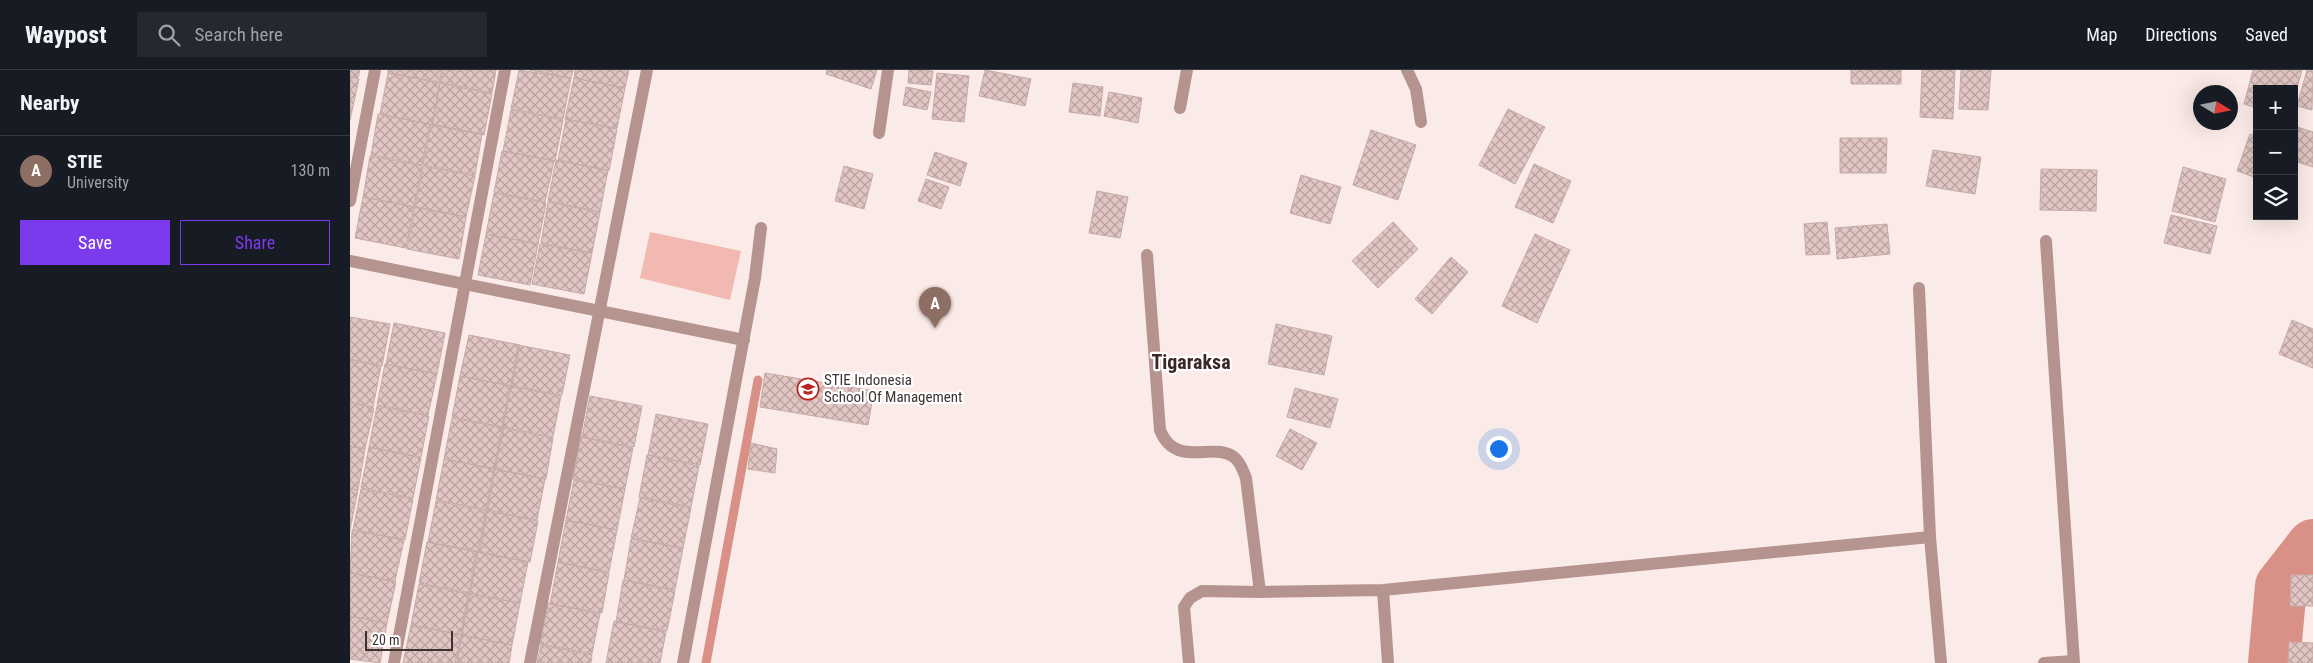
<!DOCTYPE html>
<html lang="en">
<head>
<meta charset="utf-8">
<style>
	body { margin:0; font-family:"Roboto Condensed",sans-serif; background:#242831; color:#f1f3f6 }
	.controls { position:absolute; right:15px; top:15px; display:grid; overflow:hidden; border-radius:0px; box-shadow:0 5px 20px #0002 }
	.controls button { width:45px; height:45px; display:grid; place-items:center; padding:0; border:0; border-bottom:1px solid #363941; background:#171b24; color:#f1f3f6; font:25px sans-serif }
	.compass { position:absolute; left:1843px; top:15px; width:45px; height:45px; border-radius:50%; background:#171b24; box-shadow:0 5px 20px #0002; rotate:100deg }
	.scale { position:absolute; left:15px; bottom:12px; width:88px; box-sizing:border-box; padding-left:5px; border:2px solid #3d3331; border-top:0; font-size:14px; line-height:18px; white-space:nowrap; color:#3d3331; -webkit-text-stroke:4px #fff; paint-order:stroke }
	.you { position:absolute; left:1148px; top:378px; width:18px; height:18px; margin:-12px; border:4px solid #fff; border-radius:50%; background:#1a73e8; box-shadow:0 0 0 8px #1a73e833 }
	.badge { display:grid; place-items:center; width:32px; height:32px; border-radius:50%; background:#7c3aed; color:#fff; font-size:16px; font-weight:700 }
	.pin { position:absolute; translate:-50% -41px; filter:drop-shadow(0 1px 2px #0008) }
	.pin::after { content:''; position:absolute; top:26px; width:18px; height:15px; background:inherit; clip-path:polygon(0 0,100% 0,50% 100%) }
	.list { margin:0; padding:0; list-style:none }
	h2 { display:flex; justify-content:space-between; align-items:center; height:65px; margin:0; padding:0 20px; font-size:21px }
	h2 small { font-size:16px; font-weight:400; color:#9ea1a6 }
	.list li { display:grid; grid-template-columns:32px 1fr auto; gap:15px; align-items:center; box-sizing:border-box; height:70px; padding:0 20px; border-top:1px solid #363941 }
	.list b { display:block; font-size:19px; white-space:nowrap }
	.list p { margin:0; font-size:16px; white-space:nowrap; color:#9ea1a6 }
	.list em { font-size:16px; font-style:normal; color:#9ea1a6 }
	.actions { display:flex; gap:10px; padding:15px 20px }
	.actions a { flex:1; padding:11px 0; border:1px solid #7c3aed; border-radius:0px; text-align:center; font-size:18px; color:#7c3aed }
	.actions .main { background:#7c3aed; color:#fff }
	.icon { flex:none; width:28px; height:28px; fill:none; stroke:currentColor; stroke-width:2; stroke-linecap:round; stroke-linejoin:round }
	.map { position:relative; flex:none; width:1963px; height:593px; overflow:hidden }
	header { display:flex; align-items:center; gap:30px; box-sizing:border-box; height:70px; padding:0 25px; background:#171b24; border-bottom:1px solid #363941 }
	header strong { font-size:24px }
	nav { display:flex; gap:28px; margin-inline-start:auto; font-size:18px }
	.search { width:350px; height:45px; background:#242831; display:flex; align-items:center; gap:12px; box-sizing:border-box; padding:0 18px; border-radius:0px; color:#9ea1a6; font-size:19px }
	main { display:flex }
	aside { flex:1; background:#171b24 }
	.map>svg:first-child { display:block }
	.grass { fill:#f1b9b1 }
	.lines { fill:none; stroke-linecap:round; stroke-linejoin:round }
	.stream { stroke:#d99187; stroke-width:9 }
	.river { stroke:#d99187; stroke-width:52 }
	.building { fill:url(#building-cross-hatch); stroke:#c5aba7 }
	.street { stroke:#b5948f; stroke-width:12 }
	.labels { text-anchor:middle; stroke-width:4.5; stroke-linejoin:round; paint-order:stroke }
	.poi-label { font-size:15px; fill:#3d3331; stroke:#fff; text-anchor:start }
	.district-label { font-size:20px; font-weight:bold; fill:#3b2724; stroke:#fff }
</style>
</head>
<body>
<header>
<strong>Waypost</strong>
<div class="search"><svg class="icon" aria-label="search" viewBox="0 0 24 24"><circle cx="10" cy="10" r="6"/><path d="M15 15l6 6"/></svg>Search here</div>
<nav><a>Map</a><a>Directions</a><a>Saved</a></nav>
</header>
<main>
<aside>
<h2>Nearby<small></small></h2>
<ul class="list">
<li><span class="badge" style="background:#8d6e63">A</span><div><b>STIE</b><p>University</p></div><em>130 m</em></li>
</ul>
<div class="actions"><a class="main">Save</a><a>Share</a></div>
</aside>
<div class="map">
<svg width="1963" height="593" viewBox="0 0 1963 593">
	<defs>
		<pattern id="building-cross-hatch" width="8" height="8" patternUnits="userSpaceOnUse" patternTransform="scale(1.25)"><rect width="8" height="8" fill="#e1c6c3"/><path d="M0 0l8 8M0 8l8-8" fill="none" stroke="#b8a19f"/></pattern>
	</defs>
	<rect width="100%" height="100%" fill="#fbebe8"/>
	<path class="grass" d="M300 162 391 181 380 230 290 208Z"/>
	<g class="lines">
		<path class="stream" d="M356 593 408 310"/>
		<path class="river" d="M1924 593 1931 516 1963 475"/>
	</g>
	<path class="building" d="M0 0H10L8 8 0 6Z
		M38 0H92L89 12 38 3Z
		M93 0H146L142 23 90 12Z
		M169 0 221 8 213 49 161 39Z
		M179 0H223L221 8Z
		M225 0H279L275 18 224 8Z
		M477 0H527L521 19 476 4Z
		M559 0 583 1 581 15 558 13Z
		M635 0 681 9 675 36 629 26Z
		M1501 0H1551V14H1501Z
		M1572 0H1605L1603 49 1570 47Z
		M1611 0H1641L1638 40 1609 39Z
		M1903 0H1952L1944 29V19H1907V38L1894 34Z
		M1957 0H1963L1962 40 1947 36Z
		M38 3 90 13 82 55 30 44Z
		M587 3 619 6 614 52 582 49Z
		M0 7 9 9 0 50Z
		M224 8 275 18 267 58 215 49Z
		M90 13 142 24 134 65 82 55Z
		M723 13 753 17 750 46 719 42Z
		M556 17 581 22 577 40 553 35Z
		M759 22 792 28 788 53 754 46Z
		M1158 39 1195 57 1165 114 1129 95Z
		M161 40 213 50 205 91 153 81Z
		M28 44 80 54 72 95 21 85Z
		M216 49 267 59 259 101 208 90Z
		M81 54 132 64 125 105 73 95Z
		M1944 56 1963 62V97L1944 91Z
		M1021 60 1066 75 1048 130 1003 115Z
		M1900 64 1907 66V108L1887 101Z
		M1490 68H1537L1536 103H1490Z
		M1583 80 1631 87 1625 124 1576 116Z
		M152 81 204 91 195 132 144 122Z
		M585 82 617 93 610 116 577 105Z
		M20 86 72 96 64 137 13 127Z
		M206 90 258 100 250 142 198 131Z
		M1184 94 1221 111 1203 153 1165 137Z
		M73 96 125 106 116 147 65 137Z
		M494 96 523 104 514 139 485 131Z
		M1833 97 1876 109 1865 152 1822 141Z
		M1691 99 1747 100 1746 141 1690 140Z
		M951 105 991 117 980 154 940 143Z
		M576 109 599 117 591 139 568 131Z
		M747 121 778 127 770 168 739 163Z
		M144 123 196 133 188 174 136 164Z
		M13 127 64 137 56 178 5 168Z
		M198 132 250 142 242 183 191 173Z
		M65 137 116 147 109 189 57 179Z
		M1821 145 1867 156 1860 184 1814 173Z
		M1043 152 1068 179 1028 218 1002 191Z
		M1477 152 1480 184 1456 185 1454 154Z
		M1537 154 1540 184 1487 189 1485 158Z
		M136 164 188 174 180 215 128 205Z
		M1185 164 1220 180 1187 253 1152 236Z
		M190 174 242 183 234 224 182 214Z
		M1101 187 1118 202 1082 244 1065 229Z
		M0 247 40 254 32 296 0 289Z
		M1942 250 1963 259V298L1929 284Z
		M44 253 95 263 87 304 36 294Z
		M926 254 982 266 974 305 918 294Z
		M119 265 170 275 162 316 110 306Z
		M168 275 220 285 212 325 161 316Z
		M0 290 31 296 23 337 0 332Z
		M35 294 87 304 78 345 27 335Z
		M415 303 524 321 518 355 410 337Z
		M110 306 161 316 153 357 102 347Z
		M160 316 211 326 203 367 152 357Z
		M945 318 988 329 980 358 937 347Z
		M240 326 292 336 284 377 232 367Z
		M0 333 24 338 15 379 0 376Z
		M27 336 79 346 71 387 19 377Z
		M306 344 358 354 350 395 298 385Z
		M102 348 154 358 145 399 94 389Z
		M152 358 203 368 196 409 144 399Z
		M940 359 967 373 952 400 926 386Z
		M231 367 283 378 275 419 223 409Z
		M401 373 427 379 425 403 398 399Z
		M0 376 15 379 8 420 0 419Z
		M19 377 71 388 63 428 11 418Z
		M297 385 349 396 341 437 289 427Z
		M94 389 145 399 138 440 86 430Z
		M144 399 195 409 187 450 136 440Z
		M224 410 275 419 267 460 216 450Z
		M0 419 8 420 0 460Z
		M11 419 63 429 55 470 3 460Z
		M290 428 341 438 333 478 281 468Z
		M86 431 137 441 130 482 78 472Z
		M136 441 188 451 180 492 128 482Z
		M216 450 267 460 259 502 208 492Z
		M2 460 54 470 45 511 0 503Z
		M281 469 333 478 325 520 274 510Z
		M77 472 128 482 120 523 69 513Z
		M126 482 178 492 170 533 119 523Z
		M208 492 259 503 252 543 200 534Z
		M0 503 46 512 37 553 0 546Z
		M1941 505H1963V536H1940Z
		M273 510 325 521 317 561 266 552Z
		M69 514 120 524 112 565 61 555Z
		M118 524 170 533 162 575 111 565Z
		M198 533 250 544 242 584 190 574Z
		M0 546 37 553 30 593 0 589Z
		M264 551 316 562 310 593H256Z
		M61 555 112 565 107 593H53Z
		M111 565 162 575 159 593H105Z
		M1939 572 1963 573V593H1938Z
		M191 575 242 585 241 593H187Z"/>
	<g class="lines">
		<path class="street" d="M1057 0 1066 19 1071 52
			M830 38 837 0
			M529 63 538 0
			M0 131 25 0
			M1696 171 1724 593
			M797 185 810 360C826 400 864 370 885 388 891 393 893 401 896 408L910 522
			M0 191 394 270
			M1569 218 1580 467 1591 593
			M1033 520 1038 593
			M44 593 155 0
			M180 593 297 0
			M333 593 405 208 411 158
			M839 593 834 537 840 528 852 521 910 522 1033 520 1580 467
			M1694 593 1724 591"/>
	</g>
	<defs>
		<g id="university-ring" transform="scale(1.125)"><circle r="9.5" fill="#fff" stroke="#b72824" stroke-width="1.5"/><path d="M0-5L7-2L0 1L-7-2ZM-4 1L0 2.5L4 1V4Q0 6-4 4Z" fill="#b72824"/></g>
	</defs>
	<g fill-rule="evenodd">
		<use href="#university-ring" x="458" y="319"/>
	</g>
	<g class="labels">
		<g class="poi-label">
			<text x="474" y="315">STIE Indonesia<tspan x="474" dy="17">School Of Management</tspan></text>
		</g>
		<g class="district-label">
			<text x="841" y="299">Tigaraksa</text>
		</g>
	</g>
</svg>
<div class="controls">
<button>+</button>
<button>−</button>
<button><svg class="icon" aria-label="layers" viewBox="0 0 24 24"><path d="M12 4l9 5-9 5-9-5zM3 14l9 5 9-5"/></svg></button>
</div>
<svg class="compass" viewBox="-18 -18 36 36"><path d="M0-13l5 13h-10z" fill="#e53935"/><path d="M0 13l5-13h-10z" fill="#9ea1a6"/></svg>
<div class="scale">20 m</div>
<div class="you"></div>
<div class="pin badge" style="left:585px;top:258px;background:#8d6e63">A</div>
</div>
</main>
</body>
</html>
